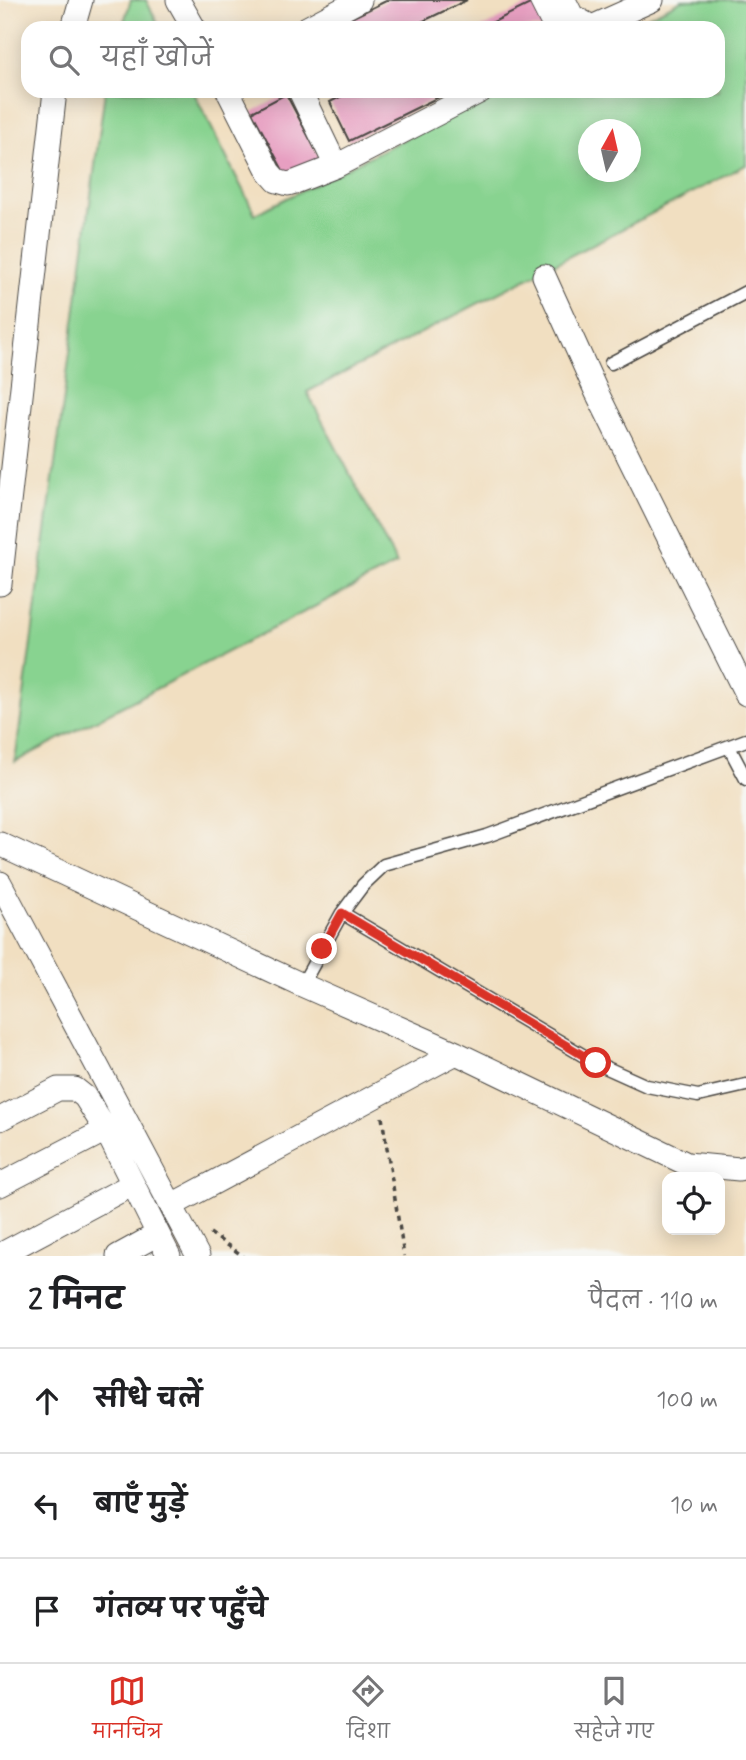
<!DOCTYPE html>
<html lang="hi">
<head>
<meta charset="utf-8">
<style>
	body { margin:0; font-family:Mynerve,"Playpen Sans Deva",sans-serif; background:#f6f6f6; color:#202124 }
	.controls { position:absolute; right:21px; bottom:21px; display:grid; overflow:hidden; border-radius:14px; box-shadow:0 4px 18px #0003 }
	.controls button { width:63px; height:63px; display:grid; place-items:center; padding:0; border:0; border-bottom:2px solid #e0e0e0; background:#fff; color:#202124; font:35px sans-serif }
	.compass { position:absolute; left:578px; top:119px; width:63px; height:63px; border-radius:50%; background:#fff; box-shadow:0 4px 18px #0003; rotate:8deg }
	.stop { position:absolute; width:21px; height:21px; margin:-16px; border:5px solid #d93025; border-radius:50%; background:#fff }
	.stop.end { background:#d93025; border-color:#fff; box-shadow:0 2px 7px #0008 }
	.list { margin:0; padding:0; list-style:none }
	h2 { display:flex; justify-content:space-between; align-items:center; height:91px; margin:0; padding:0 28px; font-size:30px }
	h2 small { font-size:23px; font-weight:400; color:#757577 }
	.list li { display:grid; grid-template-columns:46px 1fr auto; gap:21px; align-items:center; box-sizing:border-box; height:105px; padding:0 28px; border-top:2px solid #e0e0e0 }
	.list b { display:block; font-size:26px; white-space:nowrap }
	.list em { font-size:23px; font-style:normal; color:#757577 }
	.icon { flex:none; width:38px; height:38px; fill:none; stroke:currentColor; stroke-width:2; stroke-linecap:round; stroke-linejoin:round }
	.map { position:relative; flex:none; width:746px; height:1256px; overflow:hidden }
	.search { position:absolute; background:#fff; box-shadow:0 4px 18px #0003; left:21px; right:21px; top:21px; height:77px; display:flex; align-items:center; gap:18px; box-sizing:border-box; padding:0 24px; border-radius:21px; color:#757577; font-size:26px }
	.sheet { height:406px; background:#fff }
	nav { display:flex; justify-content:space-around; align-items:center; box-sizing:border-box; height:98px; border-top:2px solid #e0e0e0; background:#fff; font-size:19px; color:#757577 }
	nav a { display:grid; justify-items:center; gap:4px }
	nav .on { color:#d93025 }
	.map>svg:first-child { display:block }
	.green { fill:#88d390; stroke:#5a7f5e; stroke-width:2; fill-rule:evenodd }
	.building { fill:#e79fc1 }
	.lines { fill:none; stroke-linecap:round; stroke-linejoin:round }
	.service-casing { stroke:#494642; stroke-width:15 }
	.minor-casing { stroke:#494642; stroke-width:25 }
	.path { stroke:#494642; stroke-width:3.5; stroke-dasharray:5 5; stroke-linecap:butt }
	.service { stroke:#fff; stroke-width:12 }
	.minor { stroke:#fff; stroke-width:23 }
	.route { stroke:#d93025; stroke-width:9 }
</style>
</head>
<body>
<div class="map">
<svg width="746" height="1256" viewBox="0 0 746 1256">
	<rect width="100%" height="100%" fill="#f6f6f2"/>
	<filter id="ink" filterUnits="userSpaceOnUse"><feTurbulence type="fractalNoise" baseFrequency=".0143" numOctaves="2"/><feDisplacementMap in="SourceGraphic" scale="14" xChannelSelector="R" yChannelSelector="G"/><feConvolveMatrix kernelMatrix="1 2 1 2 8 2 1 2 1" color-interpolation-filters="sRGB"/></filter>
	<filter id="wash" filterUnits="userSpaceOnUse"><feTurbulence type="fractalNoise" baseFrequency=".00686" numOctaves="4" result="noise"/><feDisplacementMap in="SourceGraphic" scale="28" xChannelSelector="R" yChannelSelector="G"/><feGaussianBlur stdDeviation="1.57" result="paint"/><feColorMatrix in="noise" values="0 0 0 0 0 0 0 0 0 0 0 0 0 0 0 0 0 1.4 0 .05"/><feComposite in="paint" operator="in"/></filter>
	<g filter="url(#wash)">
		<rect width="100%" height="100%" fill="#f1dfc1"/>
		<path class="green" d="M131 0H146L160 28H122Z
			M682 0H746V165L307 392 397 564 15 762 105 91H193L255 214 500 91H718V28H626ZM588 130H630V172H588Z"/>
		<g id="blocks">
			<path class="building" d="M388 0H467L409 28H343L341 23Z
				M534 2 547 28H481Z
				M352 91H451L349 141 330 102Z
				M286 94 321 160 287 178 252 112Z"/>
		</g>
	</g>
	<g filter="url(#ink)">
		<use href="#blocks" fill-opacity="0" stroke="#494642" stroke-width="2"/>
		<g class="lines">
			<g class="service-casing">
				<path id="service" d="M611 363 746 292
					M729 747 746 779
					M342 913 596 1063 647 1086 698 1096 746 1085
					M302 985 342 913 363 885 384 865 487 836 746 740"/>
			</g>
			<g class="minor-casing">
				<path id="minor" d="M178 0 194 28
					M541 0 555 28
					M564 0 572 16 592 27 652 0
					M73 28 81 0
					M307 28 360 0
					M228 91 269 172 277 181 288 184 295 182 336 166 481 91
					M300 91 336 166
					M544 276 597 393 746 694
					M0 584 55 91
					M0 844 302 985 456 1053 687 1164 739 1169 746 1167
					M0 883 198 1256
					M0 1119 58 1089H75L85 1097 106 1130 169 1256
					M0 1185 106 1130
					M172 1205 456 1053
					M0 1255 133 1184
					M118 1256 158 1234"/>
			</g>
			<path class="path" d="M382 1117 404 1256
				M210 1233 243 1256"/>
			<use href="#service" class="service"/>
			<use href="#minor" class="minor"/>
		</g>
	</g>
	<g class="lines" filter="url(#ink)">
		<path class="route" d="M322 949 342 913 596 1063"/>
	</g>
</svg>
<div class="controls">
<button><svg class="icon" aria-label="locate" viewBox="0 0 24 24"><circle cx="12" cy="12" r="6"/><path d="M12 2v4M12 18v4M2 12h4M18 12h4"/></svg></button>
</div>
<svg class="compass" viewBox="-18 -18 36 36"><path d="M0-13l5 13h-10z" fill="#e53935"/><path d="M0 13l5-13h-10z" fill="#757577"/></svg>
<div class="stop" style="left:596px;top:1063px"></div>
<div class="stop end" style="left:322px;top:949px"></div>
<div class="search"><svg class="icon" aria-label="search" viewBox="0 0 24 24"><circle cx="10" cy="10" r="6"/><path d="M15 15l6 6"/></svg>यहाँ खोजें</div>
</div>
<section class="sheet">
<h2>2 मिनट<small>पैदल · 110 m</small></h2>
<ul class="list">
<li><svg class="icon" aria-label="ahead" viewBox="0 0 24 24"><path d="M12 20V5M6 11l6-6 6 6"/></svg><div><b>सीधे चलें</b></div><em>100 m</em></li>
<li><svg class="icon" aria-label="left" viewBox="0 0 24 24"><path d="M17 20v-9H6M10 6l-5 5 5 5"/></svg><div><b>बाएँ मुड़ें</b></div><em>10 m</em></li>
<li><svg class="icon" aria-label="arrive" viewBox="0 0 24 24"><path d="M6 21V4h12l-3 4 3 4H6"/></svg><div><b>गंतव्य पर पहुँचे</b></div></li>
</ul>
</section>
<nav>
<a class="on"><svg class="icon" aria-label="map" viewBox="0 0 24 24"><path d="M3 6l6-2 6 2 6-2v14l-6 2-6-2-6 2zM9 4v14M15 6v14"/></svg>मानचित्र</a>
<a><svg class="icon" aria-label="directions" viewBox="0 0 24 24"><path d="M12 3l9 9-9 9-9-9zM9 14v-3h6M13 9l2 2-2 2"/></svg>दिशा</a>
<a><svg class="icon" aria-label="saved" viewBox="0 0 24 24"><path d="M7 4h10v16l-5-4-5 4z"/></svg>सहेजे गए</a>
</nav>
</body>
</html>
